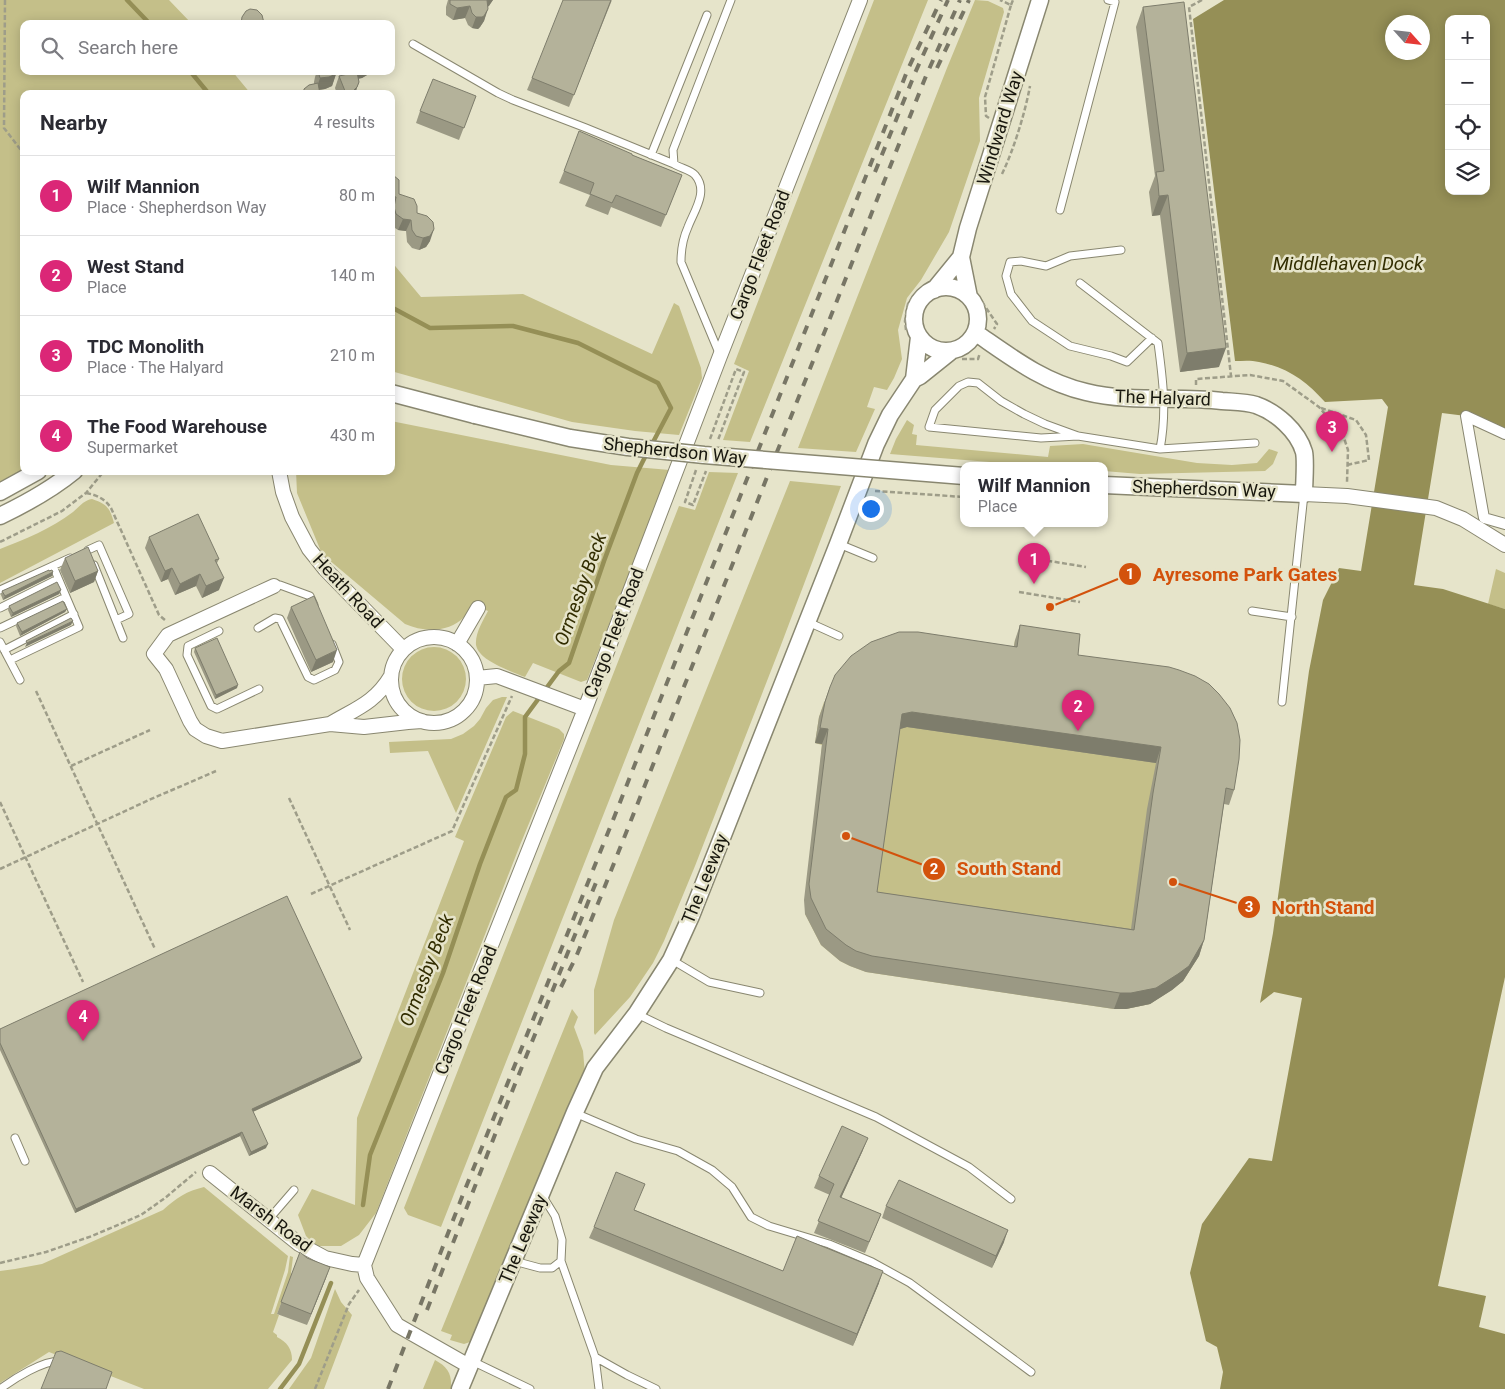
<!DOCTYPE html>
<html lang="en">
<head>
<meta charset="utf-8">
<style>
	body { margin:0; font-family:Roboto,sans-serif; background:#f2f2f3; color:#2b2b33 }
	.controls { position:absolute; right:15px; top:15px; display:grid; overflow:hidden; border-radius:10px; box-shadow:0 2px 12px #0003 }
	.controls button { width:45px; height:45px; display:grid; place-items:center; padding:0; border:0; border-bottom:1px solid #e1e1e2; background:#fff; color:#2b2b33; font:25px sans-serif }
	.compass { position:absolute; left:1385px; top:15px; width:45px; height:45px; border-radius:50%; background:#fff; box-shadow:0 2px 12px #0003; rotate:117deg }
	.you { position:absolute; left:870px; top:508px; width:18px; height:18px; margin:-12px; border:4px solid #fff; border-radius:50%; background:#1a73e8; box-shadow:0 0 0 8px #1a73e833 }
	.badge { display:grid; place-items:center; width:32px; height:32px; border-radius:50%; background:#db2777; color:#fff; font-size:16px; font-weight:700 }
	.pin { position:absolute; translate:-50% -41px; filter:drop-shadow(0 1px 2px #0008) }
	.pin::after { content:''; position:absolute; top:26px; width:18px; height:15px; background:inherit; clip-path:polygon(0 0,100% 0,50% 100%) }
	.popup { position:absolute; left:960px; top:462px; width:148px; height:65px; box-sizing:border-box; display:grid; place-content:center; border-radius:10px; background:#fff; filter:drop-shadow(0 1px 4px #0005); font-size:16px; white-space:nowrap; color:#7c7c81 }
	.popup b { font-size:19px; color:#2b2b33 }
	.popup::after { content:''; position:absolute; left:50%; top:100%; margin-left:-10px; border:10px solid transparent; border-top-color:#fff }
	.list { margin:0; padding:0; list-style:none }
	h2 { display:flex; justify-content:space-between; align-items:center; height:65px; margin:0; padding:0 20px; font-size:21px }
	h2 small { font-size:16px; font-weight:400; color:#7c7c81 }
	.list li { display:grid; grid-template-columns:32px 1fr auto; gap:15px; align-items:center; box-sizing:border-box; height:80px; padding:0 20px; border-top:1px solid #e1e1e2 }
	.list b { display:block; font-size:19px; white-space:nowrap }
	.list p { margin:0; font-size:16px; white-space:nowrap; color:#7c7c81 }
	.list em { font-size:16px; font-style:normal; color:#7c7c81 }
	.icon { flex:none; width:28px; height:28px; fill:none; stroke:currentColor; stroke-width:2; stroke-linecap:round; stroke-linejoin:round }
	.map { position:relative; flex:none; width:1505px; height:1389px; overflow:hidden }
	.search { position:absolute; background:#fff; box-shadow:0 2px 12px #0003; left:20px; top:20px; width:375px; height:55px; display:flex; align-items:center; gap:12px; box-sizing:border-box; padding:0 18px; border-radius:10px; color:#7c7c81; font-size:19px }
	.panel { position:absolute; background:#fff; box-shadow:0 2px 12px #0003; left:20px; top:90px; width:375px; height:385px; border-radius:10px }
	.map>svg:first-child { display:block }
	.green { fill:#c4bf89 }
	.water { fill:#958f56; fill-rule:evenodd }
	.lines { fill:none; stroke-linecap:round; stroke-linejoin:round }
	.stream { stroke:#958f56; stroke-width:4.5 }
	.service-casing { stroke:#898770; stroke-width:9 }
	.pedestrian-casing { stroke:#898770; stroke-width:12 }
	.minor-casing { stroke:#898770; stroke-width:16 }
	.tertiary-casing { stroke:#898770; stroke-width:19 }
	.path { stroke:#9e9d89; stroke-width:2.5; stroke-dasharray:5 2.5; stroke-linecap:butt }
	.service { stroke:#fff; stroke-width:7 }
	.pedestrian { stroke:#fff; stroke-width:10 }
	.minor { stroke:#fff; stroke-width:14 }
	.tertiary { stroke:#fff; stroke-width:16 }
	.rail { stroke:#787665; stroke-width:4; stroke-dasharray:9 9; stroke-linecap:butt }
	.tertiary-bridge-casing { stroke:#898770; stroke-width:19; stroke-linecap:butt }
	.tertiary-bridge { stroke:#fff; stroke-width:16 }
	.wall { fill:#9b9984; fill-rule:evenodd }
	.shaded-wall { fill:#7e7d6c }
	.building { fill:#b4b29a; stroke:#7e7d6c; fill-rule:evenodd }
	.labels { text-anchor:middle; stroke-width:5; stroke-linejoin:round; paint-order:stroke }
	.street-label { font-size:18px; fill:#18170e; stroke:#e6e4ca }
	.water-label { font-size:19px; font-style:italic; fill:#322d00; stroke:#e6e4ca }
	.leader { fill:none; stroke:#d3520c; stroke-width:2 }
	.callout-dot { fill:#d3520c; stroke:#e6e4ca; stroke-width:2 }
	.mark-label { font-size:15px; text-anchor:middle; font-weight:bold; fill:#fff }
	.callout-label { font-size:19px; text-anchor:middle; font-weight:bold; fill:#d3520c; stroke:#e6e4ca; stroke-width:5; stroke-linejoin:round; paint-order:stroke }
</style>
</head>
<body>
<div class="map">
<svg width="1505" height="1389" viewBox="0 0 1505 1389">
	<rect width="100%" height="100%" fill="#e6e4ca"/>
	<path class="green" d="M0 0H169L192 24H24V71H232L251 94H24V471L0 484Z
		M874 0H928L750 442 723 440 749 371 734 364Z
		M975 0 988 1 1003 8 1004 12 979 98 980 141 949 232 921 280 907 298 898 330 902 359 894 378 887 390 874 387 867 407 875 409 856 452 798 448 947 68Z
		M391 261 421 297 523 294 652 354 674 303 679 306 701 368 702 378 679 435 635 431 572 422 391 371Z
		M907 420 914 425 912 434 917 435 916 445 1048 457 1050 446 1083 444 1197 463 1232 465 1257 463 1269 449 1278 452 1273 464 1265 471 1140 474 1104 471V465H1027L890 454 896 439Z
		M391 421 611 465 670 470 587 680 581 682 533 663 525 677C511 671 479 661 476 645 475 633 483 621 488 611L474 605C470 608 468 614 464 617 449 633 423 632 405 624L322 554 297 493 296 471H391Z
		M709 472 738 473 441 1227 408 1215 404 1208 679 506 695 510Z
		M790 481 841 486 781 645 695 866 664 941 653 963 630 997 595 1035 594 1033V990L614 920Z
		M92 499C107 504 110 508 114 523L0 583V549C25 539 51 529 73 512 79 507 84 500 92 499Z
		M1496 569 1505 573V609L1488 604Z
		M1015 640 1072 670 1221 804 1197 959 1183 981 1150 1004 1126 1009H1114L866 972 850 966 840 961 821 945 805 914 822 745 815 743 819 717 824 702 1011 662Z
		M402 679a32 32 0 1 1 64 0a32 32 0 1 1-64 0Z
		M502 697H507L456 813 428 751 390 753 389 742 451 739 463 734 474 726 480 719 486 708 493 700Z
		M513 711 559 729 564 734V739L520 845 376 1213 359 1235 341 1246H316L306 1236 298 1215 312 1189 355 1205 357 1118 464 841 455 837 506 717Z
		M572 1009 578 1017 574 1027 583 1051 585 1074 470 1342 464 1344 450 1340 452 1335 441 1331Z
		M204 1187 288 1256 285 1270 271 1314H274L288 1272 290 1256 293 1257 291 1273 292 1274 277 1314 279 1315 273 1332 277 1335V1337C287 1342 292 1349 292 1360L268 1389H144L49 1352 0 1383V1271L15 1269 42 1264 163 1210C176 1198 187 1191 204 1187Z
		M335 1289 341 1302 352 1315 324 1389H289L311 1358Z
		M435 1360C448 1367 452 1374 451 1389H423Z"/>
	<path class="water" d="M1224 0H1505V434L1466 416 1442 413 1414 585 1443 589 1505 609V977L1438 1286 1486 1296 1479 1327 1505 1334V1389H1220L1223 1372 1217 1347 1206 1341 1190 1273 1202 1224 1249 1158 1272 1161 1302 998 1274 992 1260 1003 1273 933 1309 671 1323 600 1339 568 1361 571 1388 407 1382 399 1325 402C1306 381 1287 367 1259 362 1251 360 1242 361 1235 361L1193 19ZM1449 19H1486V191H1449ZM1392 22H1422V52H1392Z"/>
	<g class="lines">
		<path class="stream" d="M127 0 150 24
			M190 71 209 94
			M391 307 430 328 513 326 578 343 658 383 671 408 651 446
			M363 1205 370 1155 443 973 480 864 506 797 516 790 525 754V717L559 671 569 663 604 561 637 473 647 453
			M280 1389 299 1364 331 1283"/>
		<g class="service-casing">
			<path id="service" d="M413 44 498 93 513 100 586 128 674 164
				M651 155 707 15
				M1060 210 1115 2 1108 0
				M1121 250 1070 256 1046 266 1021 261 1010 262 1006 276 1011 294 1032 321 1070 346 1111 356 1127 362 1152 338
				M1080 283 1158 343C1163 380 1167 412 1160 449
				M719 353 681 262C681 250 683 238 688 227 694 211 709 191 695 175 691 170 680 168 674 164L673 150 731 0
				M1078 436 1041 438 929 427 935 410 959 386 968 382 978 383 1001 401 1024 414 1045 424 1078 436 1160 449 1255 443
				M839 544 873 558
				M88 550 99 545 129 614 116 620
				M94 565 123 638
				M274 586 280 585 310 596 314 605
				M0 590 70 558
				M0 608 58 579
				M1252 611 1292 617
				M808 622 839 636
				M0 628 66 597
				M258 628 275 618 280 619 308 677 314 680 335 670 339 662 332 644
				M219 631 188 646 187 655 211 706 217 709 259 689
				M0 642 20 680
				M4 650 74 614
				M10 660 79 627 53 566
				M1282 702 1304 494
				M672 960 709 982 760 993
				M637 1014 666 1028 876 1117 969 1167 1011 1199
				M575 1113 636 1139 678 1151 712 1170 732 1187 751 1217 769 1226 829 1244 872 1262 910 1283 1031 1372
				M15 1138 25 1161
				M269 1219 294 1190
				M514 1261 540 1268H552L561 1261 562 1240 555 1216 542 1195
				M561 1261 595 1357 599 1389
				M595 1357 627 1375 656 1389
				M472 1361 530 1389
				M0 1389C15 1378 42 1361 60 1361"/>
		</g>
		<g class="pedestrian-casing">
			<path id="pedestrian" d="M1505 434 1466 416 1484 518 1505 524"/>
		</g>
		<g class="minor-casing">
			<path id="minor" d="M279 471 283 492 292 517 309 549 325 569 403 649
				M1304 494 1347 496 1436 508 1463 519 1505 545
				M274 586 168 635 154 654 166 669 190 721 195 729 206 736 222 741 330 724 364 727 408 722 422 721
				M391 680a43 43 0 1 1 86 0a43 43 0 1 1-86 0Z
				M457 644 478 608
				M477 678 497 676 585 709
				M330 724C355 709 375 703 391 676
				M210 1173 299 1244 325 1258 352 1264 364 1265
				M364 1265 585 709 720 356 860 0
				M364 1265 367 1278 397 1325 469 1366"/>
		</g>
		<g class="tertiary-casing">
			<path id="tertiary" d="M914 319a32 32 0 1 1 64 0a32 32 0 1 1-64 0Z
				M934 290 961 257
				M969 297 961 257 968 228 1040 0
				M976 333C1011 357 1043 382 1086 392 1130 403 1177 396 1222 401 1234 402 1246 402 1256 405 1276 412 1298 431 1304 452 1306 461 1304 483 1304 494L1104 485
				M914 379 920 376 950 352
				M391 393 475 415
				M0 492 38 471
				M0 516C27 503 51 490 74 471
				M460 1389 575 1112 595 1068 637 1013 671 960 691 916 838 544 876 444 890 415 914 379 919 337"/>
		</g>
		<path class="path" d="M5 0 4 128 24 154
			M1202 0 1189 7 1231 376
			M1011 5 1013 0
			M989 118 986 116 985 97 1011 5 1000 0
			M1002 174C1014 149 1025 113 1030 86
			M982 302 997 324 994 329
			M906 330 905 321 908 304 919 290
			M962 359H978L980 353
			M1196 385V379L1250 375 1283 381 1319 407 1343 435 1348 450 1347 482
			M1321 408 1356 420 1366 435 1369 460 1347 465
			M710 439 736 369 744 372 718 440
			M696 470 685 502 693 505 706 471
			M875 491 964 497
			M86 493C97 495 105 499 111 508L159 615 165 620
			M0 542 62 511 86 493 104 471
			M1025 557 1086 567
			M1019 592 1080 602
			M36 691 155 949
			M71 766 150 730
			M289 798 350 930
			M0 802 83 982
			M0 869 149 800 216 771
			M311 894 452 831 512 696
			M0 1263 46 1252 92 1236 141 1215 165 1198 196 1172
			M315 1389 349 1304 359 1290"/>
		<use href="#service" class="service"/>
		<use href="#pedestrian" class="pedestrian"/>
		<use href="#minor" class="minor"/>
		<use href="#tertiary" class="tertiary"/>
		<path class="rail" d="M937 68 969 0
			M875 172 915 73 948 0
			M561 987 576 957 601 896 926 76 960 0
			M427 1310 503 1114 599 875
			M388 1389 462 1197 615 815 908 69 941 0"/>
		<g class="tertiary-bridge-casing">
			<path id="tertiary-bridge" d="M475 415 570 438 628 447 704 455 964 476"/>
		</g>
		<use href="#tertiary-bridge" class="tertiary-bridge"/>
	</g>
	<path class="wall" d="M448 0H493L488 6 484 21 480 27 478 29 472 28 468 25 465 18 453 20 446 15V7Z
		M612 0 569 107 527 90 532 78Z
		M1143 7 1219 367 1180 372 1160 215 1152 216 1149 192 1155 176 1136 27Z
		M317 71H335L336 74 332 86 325 89 320 90V94H303L304 89 314 84V82L315 77Z
		M351 71H368L367 75 362 78 358 79 359 82 355 94H337L335 88 339 76 352 73Z
		M476 96 459 140 416 123 420 111Z
		M632 155 682 175 661 227 611 207 608 215 585 206 590 195 559 183 564 171Z
		M391 174 399 194 417 213 430 241 426 247 419 250 412 248 407 242 406 231 398 230 392 226 391 223Z
		M149 537 219 559 217 563 219 590 202 598 196 586 175 595 168 579 161 582 145 548Z
		M65 558 98 571 94 582 70 593 60 570Z
		M53 572 52 576 3 600 1 595 2 591Z
		M61 590 59 594 11 617 8 610 9 606Z
		M291 607 333 662 311 672 287 618Z
		M67 609 65 612 20 636 16 626 17 623Z
		M1020 625 1078 655 1234 790 1229 805 1224 804 1204 940 1199 956 1183 981 1172 990 1150 1004 1126 1009H1114L866 972 850 966 840 961 821 945 805 914 804 900 822 744 815 743 819 717 830 687 1014 646 1015 640ZM907 727 1156 763 1147 809 1131 929 877 892 900 729Z
		M195 648 237 688 215 699 194 652Z
		M0 1029 360 1062 253 1112 266 1148 249 1156 240 1136 75 1213 0 1050Z
		M863 1150 841 1198 881 1214 865 1253 814 1233 830 1195 814 1188 819 1176Z
		M886 1206 1004 1242 992 1268 882 1218Z
		M635 1210 783 1271 879 1283 853 1346 589 1238 594 1227Z
		M300 1252 326 1278 307 1325 277 1314Z"/>
	<path class="shaded-wall" d="M486 0H493L489 6 483 9Z
		M470 6 465 18 453 20 457 8Z
		M488 9 484 21 480 27 478 29 472 28 476 17Z
		M357 71H368L367 75 362 78 354 79Z
		M336 74 332 86 325 89 316 90 320 78Z
		M357 87 355 94H344L345 91Z
		M1168 195 1160 215 1152 216 1159 196Z
		M403 219 411 220 406 231 398 230Z
		M434 229 430 241 426 247 419 250 423 238Z
		M1226 348 1219 367 1180 372 1187 353Z
		M172 568 168 579 161 582 165 571Z
		M98 571 94 582 70 593 75 581Z
		M53 572 52 576 3 600 5 596Z
		M200 574 196 586 175 595 180 584Z
		M224 578 219 590 202 598 206 586Z
		M61 590 59 594 11 617 13 613Z
		M67 609 65 612 20 636 22 632Z
		M73 621 71 625 25 647 27 643Z
		M337 650 333 662 311 672 316 660Z
		M238 685 237 688 215 699 216 695Z
		M912 712 1161 747 1156 763 907 727 897 730 902 714Z
		M820 728 828 729 822 744 815 743Z
		M1204 940 1199 956 1183 981 1172 990 1150 1004 1126 1009H1114L1120 993Z
		M362 1058 360 1062 250 1113 252 1109Z
		M242 1132 240 1136 75 1213 76 1209Z
		M868 1138 863 1150 836 1209 840 1197Z
		M268 1144 266 1148 249 1156 251 1152Z
		M1008 1230 1004 1242 992 1268 996 1256Z
		M330 1267 326 1278 307 1325 311 1314Z
		M883 1271 879 1283 853 1346 857 1334Z"/>
	<path class="building" d="M450 0H487L488 9 484 16 482 17H476L472 13 470 6 457 8 450 4Z
		M563 0H611L574 95 532 78Z
		M1184 2 1226 348 1187 353 1168 195 1159 196 1158 184 1156 172 1164 171 1143 7Z
		M250 9 257 10 262 15 264 23 263 24H241L242 17 246 11Z
		M318 71H335L336 74 329 77 320 78Z
		M357 72 359 82 357 87 353 91H345L339 76Z
		M433 79 476 96 464 128 420 111Z
		M318 83 320 94H304V89L309 85Z
		M579 131 632 154V155L682 175 666 215 616 195 612 203 590 194 594 183 564 171Z
		M391 174 393 175 399 180V194L414 199 417 206V213L427 216 433 222 434 229 430 236 423 238 416 236 412 230 411 220 403 219 396 214 394 207 396 197 391 196Z
		M198 514 219 559 215 560 224 578 206 586 200 574 180 584 172 568 165 571 149 537Z
		M88 547 98 571 75 581 65 558Z
		M49 570V571L52 570 53 572 5 596 2 591Z
		M57 582 61 590 13 613 9 606Z
		M314 596 337 650 316 660 291 607Z
		M63 601 67 609 22 632 17 623Z
		M71 618 73 621 27 643 26 641Z
		M1020 625 1080 634 1078 655 1169 667 1179 670 1195 676 1209 684 1219 694 1230 708 1237 723 1240 740 1239 759 1234 790 1226 788 1204 940 1189 966 1178 974 1156 988 1131 993H1120L872 956 856 951 846 945 826 929 811 898 809 884 828 729 820 728 825 702 830 687 835 675 851 656 871 642 899 632H918L1017 647ZM912 712 1161 747 1153 793 1134 930 877 892 902 714Z
		M217 638 238 685 216 695 195 648Z
		M287 896 362 1058 252 1109 268 1144 251 1152 242 1132 76 1209 0 1043V1029Z
		M842 1126 868 1138 840 1197 881 1214 869 1242 818 1221 834 1184 819 1176Z
		M616 1172 645 1184 634 1210 783 1271 797 1236 883 1271 857 1334 594 1227Z
		M899 1180 1008 1230 996 1256 886 1206Z
		M300 1252 307 1258 330 1267 311 1314 281 1302Z
		M61 1351 112 1372 106 1389H41L56 1352Z"/>
	<g class="labels">
		<g class="street-label">
			<text transform="translate(1000 128) rotate(-73)" y="6">Windward Way</text>
			<text transform="translate(760 255) rotate(-69)" y="6">Cargo Fleet Road</text>
			<text transform="translate(1163 398) rotate(2)" y="6">The Halyard</text>
			<text transform="translate(675 451) rotate(6)" y="6">Shepherdson Way</text>
			<text transform="translate(1204 489) rotate(2)" y="6">Shepherdson Way</text>
			<text transform="translate(348 591) rotate(47)" y="6">Heath Road</text>
			<text transform="translate(614 633) rotate(-69)" y="6">Cargo Fleet Road</text>
			<text transform="translate(705 879) rotate(-68)" y="6">The Leeway</text>
			<text transform="translate(466 1010) rotate(-68)" y="6">Cargo Fleet Road</text>
			<text transform="translate(271 1219) rotate(37)" y="6">Marsh Road</text>
			<text transform="translate(523 1239) rotate(-67)" y="6">The Leeway</text>
		</g>
		<g class="water-label">
			<text x="1348" y="270">Middlehaven Dock</text>
			<text transform="translate(580 589) rotate(-70)" y="7">Ormesby Beck</text>
			<text transform="translate(426 970) rotate(-69)" y="7">Ormesby Beck</text>
		</g>
	</g>
	<path class="leader" d="M1050 607L1130 574M846 836L934 869M1173 882L1249 907"/>
	<g class="callout-dot">
		<circle cx="1050" cy="607" r="5"/>
		<circle cx="846" cy="836" r="5"/>
		<circle cx="1173" cy="882" r="5"/>
		<circle cx="1130" cy="574" r="12"/>
		<circle cx="934" cy="869" r="12"/>
		<circle cx="1249" cy="907" r="12"/>
	</g>
	<g class="mark-label">
		<text x="1130" y="579">1</text>
		<text x="934" y="874">2</text>
		<text x="1249" y="912">3</text>
	</g>
	<g class="callout-label">
		<text x="1245" y="581">Ayresome Park Gates</text>
		<text x="1009" y="875">South Stand</text>
		<text x="1323" y="914">North Stand</text>
	</g>
</svg>
<div class="controls">
<button>+</button>
<button>−</button>
<button><svg class="icon" aria-label="locate" viewBox="0 0 24 24"><circle cx="12" cy="12" r="6"/><path d="M12 2v4M12 18v4M2 12h4M18 12h4"/></svg></button>
<button><svg class="icon" aria-label="layers" viewBox="0 0 24 24"><path d="M12 4l9 5-9 5-9-5zM3 14l9 5 9-5"/></svg></button>
</div>
<svg class="compass" viewBox="-18 -18 36 36"><path d="M0-13l5 13h-10z" fill="#e53935"/><path d="M0 13l5-13h-10z" fill="#7c7c81"/></svg>
<div class="you"></div>
<div class="pin badge" style="left:1034px;top:584px">1</div>
<div class="popup"><b>Wilf Mannion</b>Place</div>
<div class="pin badge" style="left:1078px;top:731px">2</div>
<div class="pin badge" style="left:1332px;top:452px">3</div>
<div class="pin badge" style="left:83px;top:1041px">4</div>
<div class="search"><svg class="icon" aria-label="search" viewBox="0 0 24 24"><circle cx="10" cy="10" r="6"/><path d="M15 15l6 6"/></svg>Search here</div>
<section class="panel">
<h2>Nearby<small>4 results</small></h2>
<ul class="list">
<li><span class="badge">1</span><div><b>Wilf Mannion</b><p>Place · Shepherdson Way</p></div><em>80 m</em></li>
<li><span class="badge">2</span><div><b>West Stand</b><p>Place</p></div><em>140 m</em></li>
<li><span class="badge">3</span><div><b>TDC Monolith</b><p>Place · The Halyard</p></div><em>210 m</em></li>
<li><span class="badge">4</span><div><b>The Food Warehouse</b><p>Supermarket</p></div><em>430 m</em></li>
</ul>
</section>
</div>
</body>
</html>
